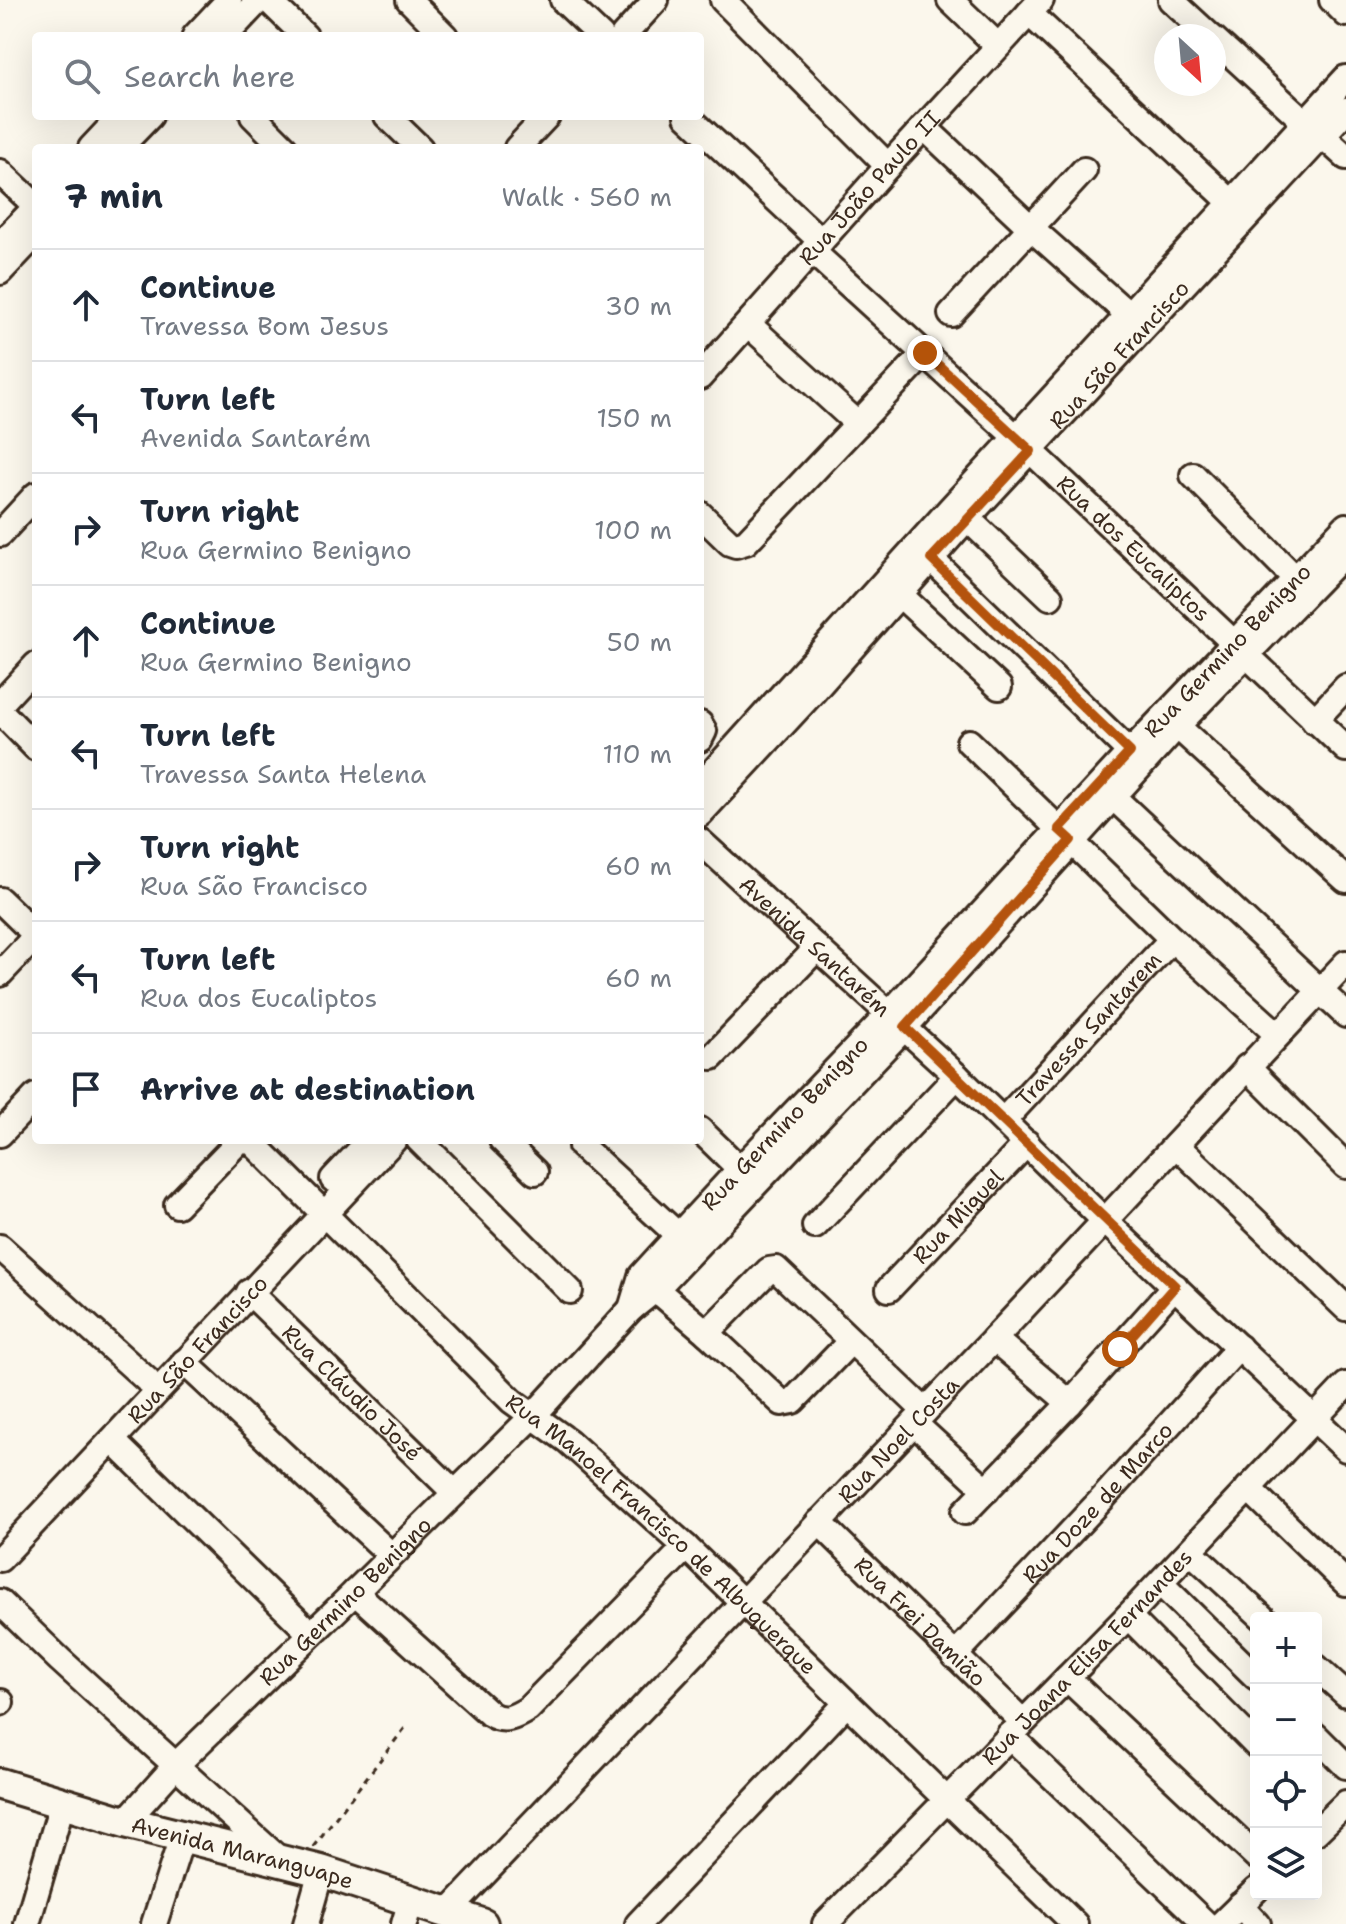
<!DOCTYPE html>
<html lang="en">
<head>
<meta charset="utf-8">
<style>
	body { margin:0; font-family:"Shantell Sans",sans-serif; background:#f6f6f7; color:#1f2937 }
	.controls { position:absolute; right:24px; bottom:24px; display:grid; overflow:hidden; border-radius:8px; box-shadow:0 8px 32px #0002 }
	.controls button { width:72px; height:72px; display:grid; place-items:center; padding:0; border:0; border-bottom:2px solid #e0e1e3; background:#fff; color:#1f2937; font:40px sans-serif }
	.compass { position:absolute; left:1154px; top:24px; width:72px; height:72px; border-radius:50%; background:#fff; box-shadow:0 8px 32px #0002; rotate:154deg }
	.stop { position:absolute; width:24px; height:24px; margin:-18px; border:6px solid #b45309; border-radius:50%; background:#fff }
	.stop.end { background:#b45309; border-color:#fff; box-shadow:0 2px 8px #0008 }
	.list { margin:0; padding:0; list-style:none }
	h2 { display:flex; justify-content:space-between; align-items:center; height:104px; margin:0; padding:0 32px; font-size:34px }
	h2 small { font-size:26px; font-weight:400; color:#747a83 }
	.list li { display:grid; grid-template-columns:52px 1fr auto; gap:24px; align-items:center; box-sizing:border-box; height:112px; padding:0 32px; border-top:2px solid #e0e1e3 }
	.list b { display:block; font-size:30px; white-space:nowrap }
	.list p { margin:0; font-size:26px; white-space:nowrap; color:#747a83 }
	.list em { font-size:26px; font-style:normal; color:#747a83 }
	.icon { flex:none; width:44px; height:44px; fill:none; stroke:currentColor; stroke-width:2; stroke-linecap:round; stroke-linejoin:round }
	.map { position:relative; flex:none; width:1346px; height:1924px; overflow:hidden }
	.search { position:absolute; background:#fff; box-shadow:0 8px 32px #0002; left:32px; top:32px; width:672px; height:88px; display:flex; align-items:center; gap:20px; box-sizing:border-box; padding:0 28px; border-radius:8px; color:#747a83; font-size:30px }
	.panel { position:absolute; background:#fff; box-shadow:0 8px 32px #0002; left:32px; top:144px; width:672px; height:1000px; border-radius:8px }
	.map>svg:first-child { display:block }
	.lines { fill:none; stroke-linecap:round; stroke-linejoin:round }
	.minor-casing { stroke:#3b2a1e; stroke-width:30 }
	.major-casing { stroke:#3b2a1e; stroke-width:36 }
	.path { stroke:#3b2a1e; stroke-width:3; stroke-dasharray:6 6; stroke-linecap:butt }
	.minor { stroke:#fbf7ec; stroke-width:24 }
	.major { stroke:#fbf7ec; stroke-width:30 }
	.route { stroke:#b45309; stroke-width:10 }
	.labels { text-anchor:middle; stroke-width:8; stroke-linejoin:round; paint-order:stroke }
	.street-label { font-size:22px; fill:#3b2a1e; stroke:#fbf7ec }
</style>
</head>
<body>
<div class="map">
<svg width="1346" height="1924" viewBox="0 0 1346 1924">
	<rect width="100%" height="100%" fill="#fbf7ec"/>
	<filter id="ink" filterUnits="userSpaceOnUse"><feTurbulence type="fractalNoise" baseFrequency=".0125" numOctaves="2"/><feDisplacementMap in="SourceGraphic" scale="16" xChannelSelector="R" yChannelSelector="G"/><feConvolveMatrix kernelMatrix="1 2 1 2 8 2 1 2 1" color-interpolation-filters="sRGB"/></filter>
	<g filter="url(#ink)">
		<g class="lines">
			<g class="minor-casing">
				<g id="minor">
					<path d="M268 0 305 36"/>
					<path d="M409 0 445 36"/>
					<path d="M563 0 601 36"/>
					<path d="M723 0 888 166"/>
					<path d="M950 0 998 46"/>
					<path d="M1171 0 1210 36"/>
					<path d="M1332 0 1346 14"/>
					<path d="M1029 13 1232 203"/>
					<path d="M195 36 229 0"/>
					<path d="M225 36 259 0"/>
					<path d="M623 36 656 0"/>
					<path d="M1214 39 1306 123"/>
					<path d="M253 116 285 148"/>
					<path d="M387 116 420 148"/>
					<path d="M687 116 821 241"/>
					<path d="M924 127 1031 228 1129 315"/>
					<path d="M1323 136 1346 157"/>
					<path d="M91 148 121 116"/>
					<path d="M119 148 150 116"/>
					<path d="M517 148 547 116"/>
					<path d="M0 172 36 206"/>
					<path d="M0 244 36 207"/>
					<path id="s1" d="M812 251 1031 451 1346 749"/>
					<path d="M0 272 36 234"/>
					<path d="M951 314 1084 170"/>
					<path d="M748 324 858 424"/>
					<path id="s2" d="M700 377 888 166 1041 0"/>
					<path d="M1193 475 1295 578"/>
					<path d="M700 514 730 543 736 545 746 542 925 353"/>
					<path d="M967 518 1050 597"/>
					<path d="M0 534 36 495"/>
					<path d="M931 559 1130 752"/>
					<path d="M899 594 999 687"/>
					<path d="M0 704 36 665"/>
					<path d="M0 711 36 748"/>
					<path d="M1314 721 1346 687"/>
					<path d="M700 724 704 731 700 739"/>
					<path d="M1177 726 1346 880"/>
					<path d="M969 742 1172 939 1277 1034"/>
					<path d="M700 786 949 510 1346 78"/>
					<path d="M1113 797 1346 1015"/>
					<path id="s3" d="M700 814 814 691 967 518 1346 110"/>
					<path id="s4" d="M700 841 957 1076 1105 1221 1346 1449"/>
					<path d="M0 900 36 935"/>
					<path d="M0 974 36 936"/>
					<path d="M712 1057 817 948"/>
					<path d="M1247 1067 1346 1166"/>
					<path id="s5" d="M1004 1120 1172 939"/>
					<path d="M700 1130 740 1169"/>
					<path d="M0 1134 36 1096"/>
					<path id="s6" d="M250 1140 512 1401 568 1441 686 1547 1075 1924"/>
					<path d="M419 1140 570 1291"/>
					<path d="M502 1140 535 1172"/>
					<path d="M1176 1145 1346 1308"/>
					<path d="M581 1146 679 1236"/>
					<path d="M333 1179 370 1140"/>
					<path d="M177 1205 240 1140"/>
					<path d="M815 1226 957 1076"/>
					<path d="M0 1247 147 1380"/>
					<path d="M645 1280 707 1333 782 1403 793 1401 850 1342"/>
					<path id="s7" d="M889 1289 1027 1143"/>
					<path id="s8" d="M249 1292 454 1492"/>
					<path id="s9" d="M631 1309 641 1276 662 1253 740 1169 889 1014 1130 752 1346 526"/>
					<path d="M707 1333 769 1270 776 1269 925 1411"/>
					<path d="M994 1339 1070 1403"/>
					<path d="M184 1362 391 1555"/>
					<path d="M914 1423 987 1490"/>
					<path d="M113 1441 311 1634"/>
					<path d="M1248 1488 1346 1583"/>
					<path d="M965 1512 1070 1403 1175 1286"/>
					<path id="s10" d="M819 1522 1022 1721"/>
					<path d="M1190 1551 1263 1618"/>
					<path id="s11" d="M0 1559 394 1140"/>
					<path d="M1160 1583 1256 1677"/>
					<path d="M355 1592 490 1714C504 1723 515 1717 528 1709L686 1547"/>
					<path d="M0 1602 60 1660 281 1861"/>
					<path d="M1128 1616 1256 1745"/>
					<path id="s12" d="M954 1656 1103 1498 1239 1347"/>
					<path d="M1316 1667 1346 1694"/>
					<path d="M1067 1678 1256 1856"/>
					<path d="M0 1703 1 1702"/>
					<path d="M1009 1735 1206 1924"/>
					<path d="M1316 1736 1346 1766"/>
					<path id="s13" d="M125 1822 176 1765 355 1592 532 1417 631 1309 656 1289 905 1027 1177 726 1346 552"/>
					<path d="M1316 1832 1346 1803"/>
					<path d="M1240 1905 1258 1924"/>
					<path id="s14" d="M447 1913 994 1339 1346 963"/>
					<path d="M27 1924 62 1804"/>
					<path d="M154 1924 182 1837"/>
					<path d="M306 1924 321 1871"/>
					<path d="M404 1924 411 1900"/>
					<path d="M638 1924 846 1704"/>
					<path id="s15" d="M825 1924 1128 1616 1346 1385"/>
					<path d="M1221 1924 1256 1890"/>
				</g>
			</g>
			<g class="major-casing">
				<g id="major">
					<path id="s16" d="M0 1784 125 1822 321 1871 482 1924"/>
				</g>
			</g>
			<path class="path" d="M313 1847 408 1724"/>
			<use href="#minor" class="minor"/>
			<use href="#major" class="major"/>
		</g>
	</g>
	<g class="lines" filter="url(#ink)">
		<path class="route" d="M925 353 1031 451 931 559 1130 752 1059 829 1071 840 905 1027 1175 1286 1120 1349"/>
	</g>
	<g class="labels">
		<g class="street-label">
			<text dy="8" stroke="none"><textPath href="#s2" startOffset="254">Rua João Paulo II</textPath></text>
			<text dy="8" stroke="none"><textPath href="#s3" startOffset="622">Rua São Francisco</textPath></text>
			<text dy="8" stroke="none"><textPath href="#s1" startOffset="438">Rua dos Eucaliptos</textPath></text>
			<text dy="8" stroke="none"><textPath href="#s9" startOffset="892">Rua Germino Benigno</textPath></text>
			<text dy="8" stroke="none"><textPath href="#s4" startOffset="156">Avenida Santarém</textPath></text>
			<text dy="8" stroke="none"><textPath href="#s5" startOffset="124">Travessa Santarem</textPath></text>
			<text dy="8" stroke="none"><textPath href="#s9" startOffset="244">Rua Germino Benigno</textPath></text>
			<text dy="8" stroke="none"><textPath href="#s7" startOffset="100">Rua Miguel</textPath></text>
			<text dy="8" stroke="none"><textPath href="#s11" startOffset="288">Rua São Francisco</textPath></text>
			<text dy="8" stroke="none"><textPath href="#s8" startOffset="144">Rua Cláudio José</textPath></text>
			<text dy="8" stroke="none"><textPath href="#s14" startOffset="654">Rua Noel Costa</textPath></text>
			<text dy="8" stroke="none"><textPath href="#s12" startOffset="210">Rua Doze de Marco</textPath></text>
			<text dy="8" stroke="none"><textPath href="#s6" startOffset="570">Rua Manoel Francisco de Albuquerque</textPath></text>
			<text dy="8" stroke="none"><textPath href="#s13" startOffset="312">Rua Germino Benigno</textPath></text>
			<text dy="8" stroke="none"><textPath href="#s10" startOffset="142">Rua Frei Damião</textPath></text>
			<text dy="8" stroke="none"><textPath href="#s15" startOffset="374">Rua Joana Elisa Fernandes</textPath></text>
			<text dy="8" stroke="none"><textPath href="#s16" startOffset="252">Avenida Maranguape</textPath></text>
		</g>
	</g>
</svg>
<div class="controls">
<button>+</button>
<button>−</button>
<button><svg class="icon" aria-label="locate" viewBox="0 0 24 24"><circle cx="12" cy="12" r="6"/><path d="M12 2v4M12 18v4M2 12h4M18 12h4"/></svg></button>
<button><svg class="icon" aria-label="layers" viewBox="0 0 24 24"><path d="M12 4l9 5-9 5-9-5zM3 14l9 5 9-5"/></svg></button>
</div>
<svg class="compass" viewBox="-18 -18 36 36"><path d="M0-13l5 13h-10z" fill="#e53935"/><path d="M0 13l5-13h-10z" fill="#747a83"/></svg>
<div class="stop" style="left:1120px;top:1349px"></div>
<div class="stop end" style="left:925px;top:353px"></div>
<div class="search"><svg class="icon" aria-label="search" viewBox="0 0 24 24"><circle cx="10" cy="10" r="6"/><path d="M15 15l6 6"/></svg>Search here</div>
<section class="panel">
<h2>7 min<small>Walk · 560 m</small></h2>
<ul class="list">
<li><svg class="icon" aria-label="ahead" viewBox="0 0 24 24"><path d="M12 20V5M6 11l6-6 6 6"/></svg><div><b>Continue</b><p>Travessa Bom Jesus</p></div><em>30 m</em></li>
<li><svg class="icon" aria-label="left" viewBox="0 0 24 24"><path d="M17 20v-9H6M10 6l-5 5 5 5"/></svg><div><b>Turn left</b><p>Avenida Santarém</p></div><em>150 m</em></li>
<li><svg class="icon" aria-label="right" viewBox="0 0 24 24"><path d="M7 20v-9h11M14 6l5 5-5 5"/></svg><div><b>Turn right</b><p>Rua Germino Benigno</p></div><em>100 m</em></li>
<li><svg class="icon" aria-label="ahead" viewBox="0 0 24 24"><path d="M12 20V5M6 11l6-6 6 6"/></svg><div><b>Continue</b><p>Rua Germino Benigno</p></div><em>50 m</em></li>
<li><svg class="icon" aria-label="left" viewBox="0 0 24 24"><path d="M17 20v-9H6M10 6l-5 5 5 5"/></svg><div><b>Turn left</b><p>Travessa Santa Helena</p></div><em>110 m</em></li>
<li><svg class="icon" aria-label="right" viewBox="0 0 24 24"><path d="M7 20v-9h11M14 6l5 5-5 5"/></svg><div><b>Turn right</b><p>Rua São Francisco</p></div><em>60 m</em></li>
<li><svg class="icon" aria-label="left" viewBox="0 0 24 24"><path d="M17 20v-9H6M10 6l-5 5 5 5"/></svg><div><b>Turn left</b><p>Rua dos Eucaliptos</p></div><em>60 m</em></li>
<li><svg class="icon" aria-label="arrive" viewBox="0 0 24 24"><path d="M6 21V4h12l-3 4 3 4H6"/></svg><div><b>Arrive at destination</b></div></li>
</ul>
</section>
</div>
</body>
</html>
